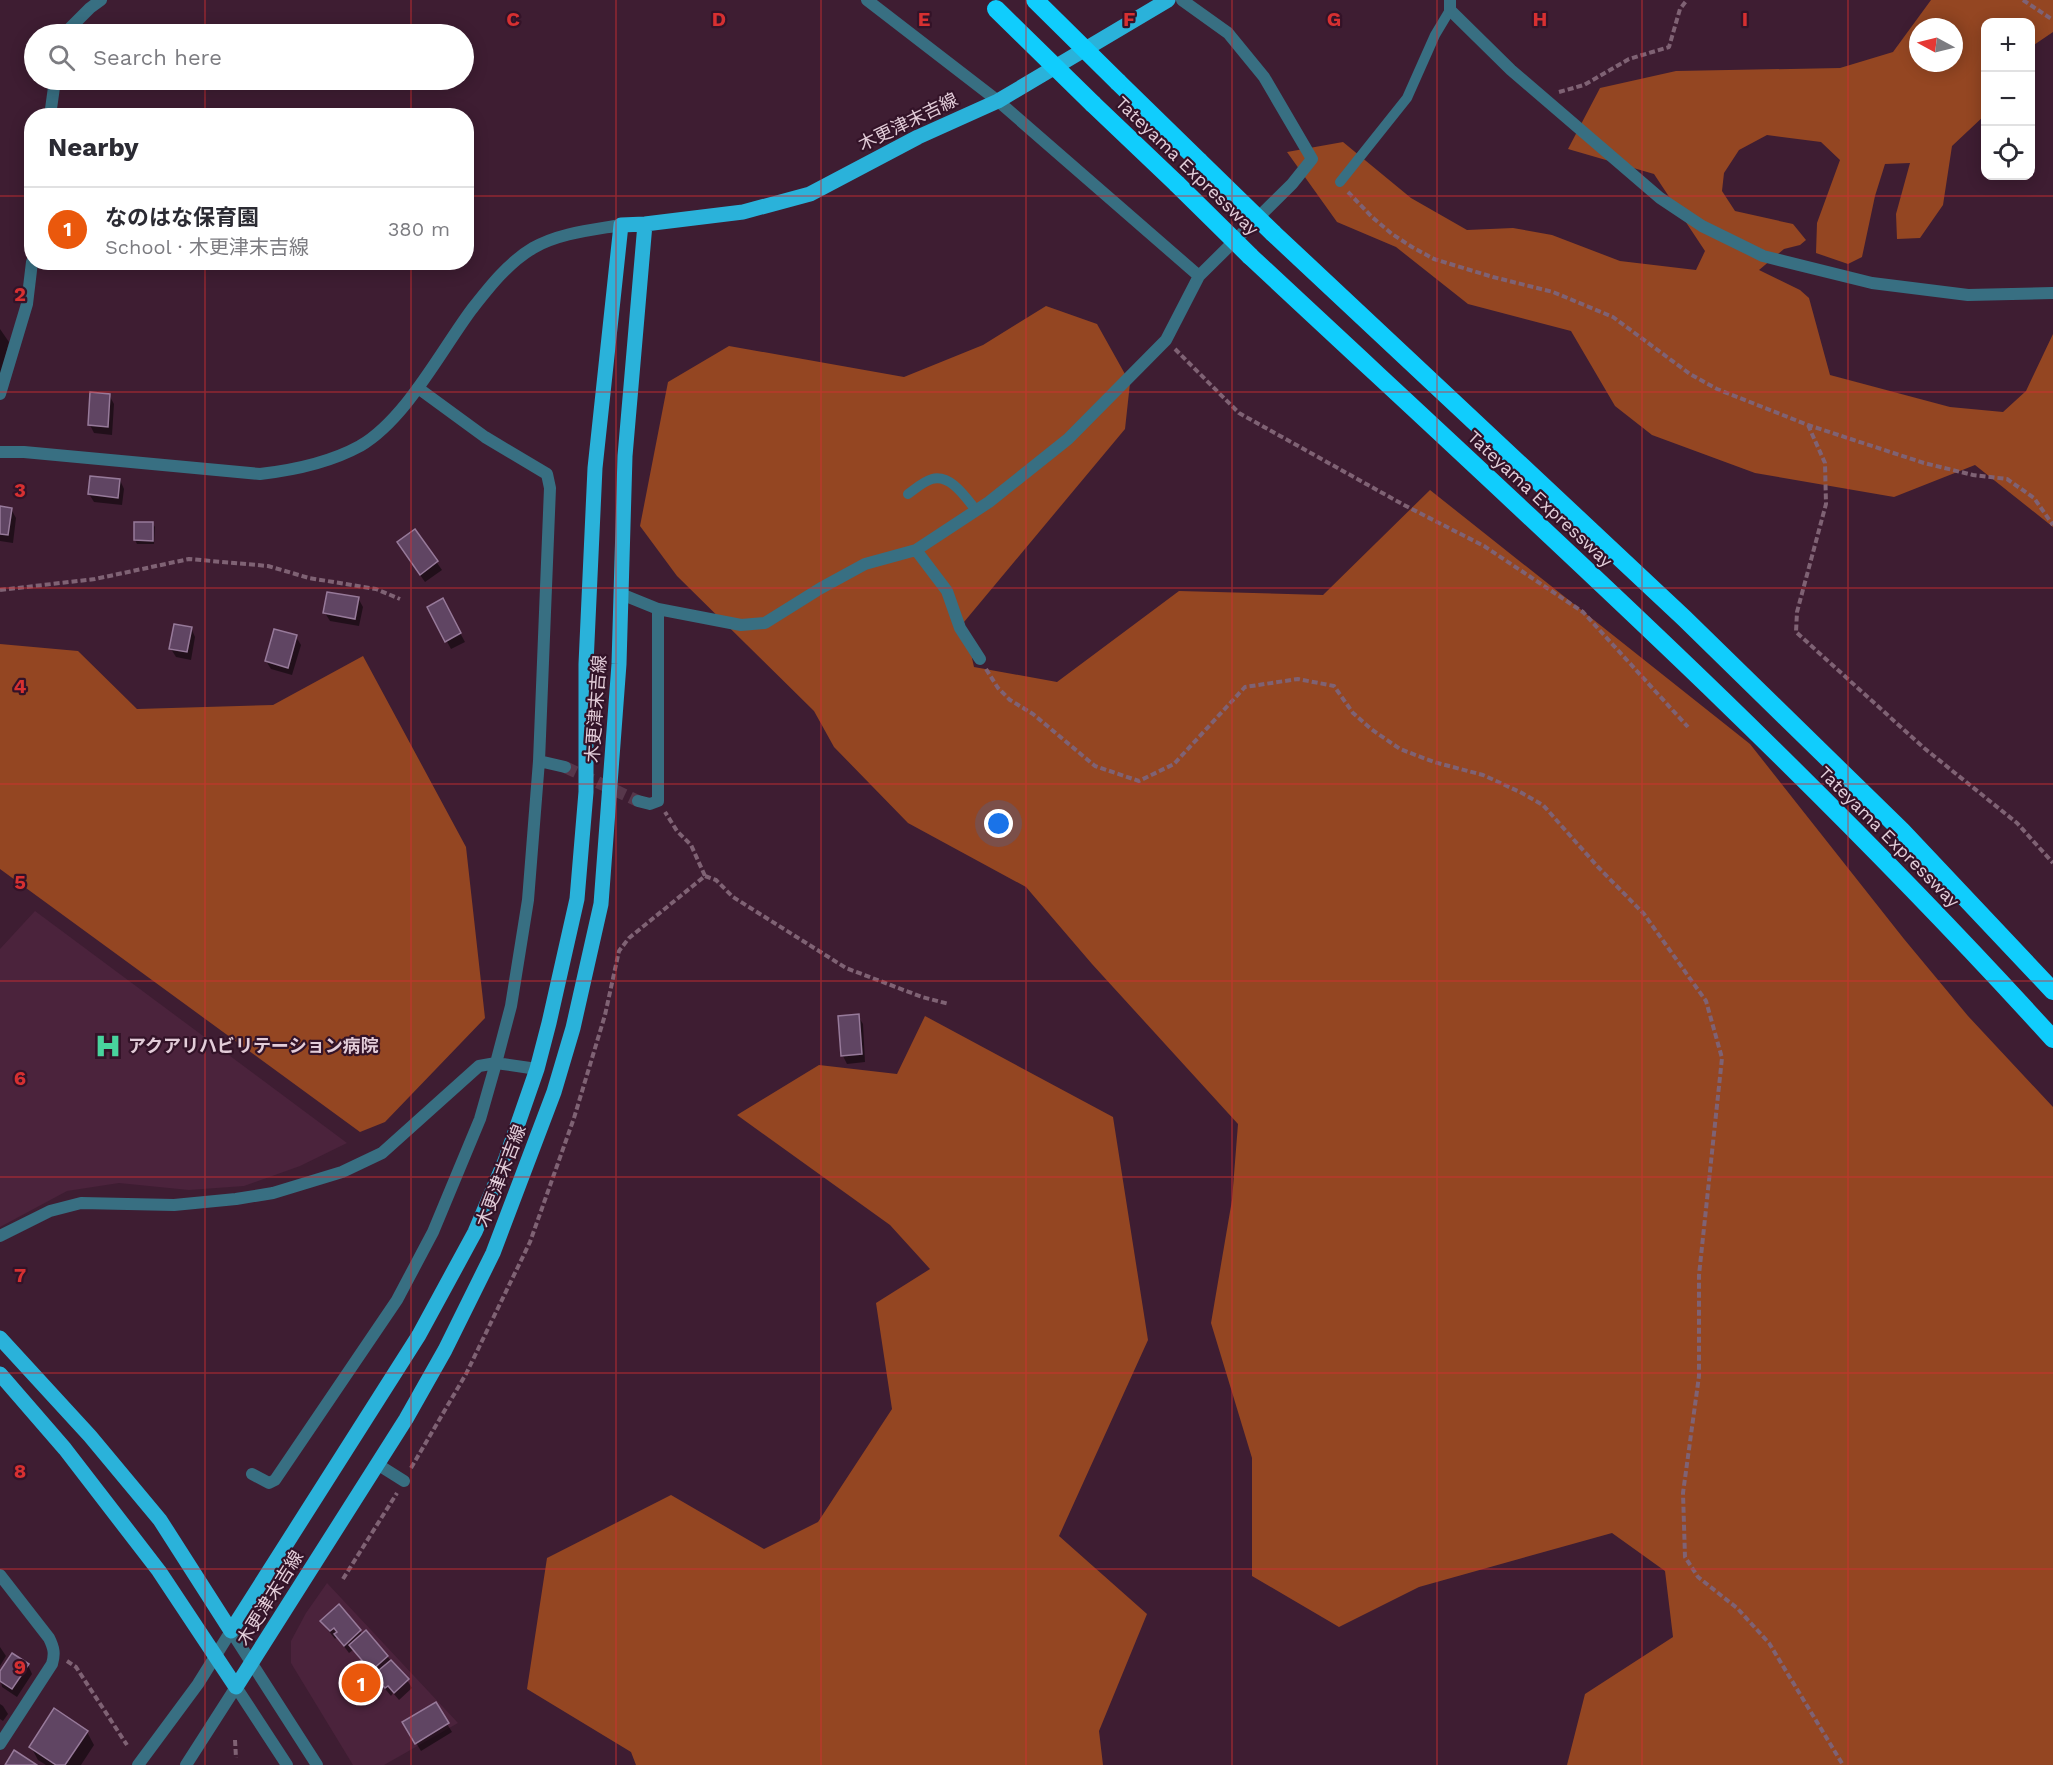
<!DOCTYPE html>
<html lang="en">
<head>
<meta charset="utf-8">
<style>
	body { margin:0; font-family:"Work Sans","Noto Sans JP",sans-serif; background:#f2f2f3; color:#2b2b33 }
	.controls { position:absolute; right:18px; top:18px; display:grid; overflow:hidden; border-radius:12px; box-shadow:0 3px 15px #0003 }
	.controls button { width:54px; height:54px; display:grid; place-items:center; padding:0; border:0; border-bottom:2px solid #e1e1e2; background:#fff; color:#2b2b33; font:30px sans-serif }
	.compass { position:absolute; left:1909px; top:18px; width:54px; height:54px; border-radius:50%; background:#fff; box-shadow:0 3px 15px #0003; rotate:277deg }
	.you { position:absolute; left:999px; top:824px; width:21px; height:21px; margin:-15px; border:4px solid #fff; border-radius:50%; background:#1a73e8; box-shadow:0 0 0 9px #1a73e833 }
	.badge { display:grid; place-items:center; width:39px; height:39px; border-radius:50%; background:#ea580c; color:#fff; font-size:20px; font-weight:700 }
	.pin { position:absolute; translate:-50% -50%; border:3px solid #fff; box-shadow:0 2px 6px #0006 }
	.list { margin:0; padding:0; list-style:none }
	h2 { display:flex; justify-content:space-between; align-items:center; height:78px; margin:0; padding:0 24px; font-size:26px }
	h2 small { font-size:20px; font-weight:400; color:#7c7c81 }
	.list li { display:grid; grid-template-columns:39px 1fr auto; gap:18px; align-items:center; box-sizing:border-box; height:84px; padding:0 24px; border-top:2px solid #e1e1e2 }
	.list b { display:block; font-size:22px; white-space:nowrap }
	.list p { margin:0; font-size:20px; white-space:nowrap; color:#7c7c81 }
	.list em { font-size:20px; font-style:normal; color:#7c7c81 }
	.icon { flex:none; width:33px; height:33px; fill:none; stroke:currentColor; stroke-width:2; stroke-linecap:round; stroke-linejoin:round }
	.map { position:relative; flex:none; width:2053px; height:1765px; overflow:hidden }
	.search { position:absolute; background:#fff; box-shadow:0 3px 15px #0003; left:24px; top:24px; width:450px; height:66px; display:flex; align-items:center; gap:15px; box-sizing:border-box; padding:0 21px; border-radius:33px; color:#7c7c81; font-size:22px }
	.panel { position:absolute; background:#fff; box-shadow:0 3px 15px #0003; left:24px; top:108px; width:450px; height:162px; border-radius:24px }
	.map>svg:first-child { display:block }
	.built { fill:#4b233c }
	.forest { fill:#944622; fill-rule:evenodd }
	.shadow { fill:#0007 }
	.building { fill:#604563; stroke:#977a9a; stroke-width:1.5 }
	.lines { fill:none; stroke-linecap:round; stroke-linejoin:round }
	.minor-tunnel { stroke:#57374b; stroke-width:12; stroke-dasharray:12 6; stroke-linecap:butt }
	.path { stroke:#7f6274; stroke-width:4; stroke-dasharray:6 3; stroke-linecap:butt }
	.service { stroke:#386f82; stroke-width:10 }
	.minor { stroke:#386f82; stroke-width:12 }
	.tertiary { stroke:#386f82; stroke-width:12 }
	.primary { stroke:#2ab2da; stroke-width:15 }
	.motorway { stroke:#10cdfd; stroke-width:18 }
	.motorway-bridge { stroke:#10cdfd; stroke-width:18 }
	.grid { fill:none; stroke:#d73031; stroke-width:1.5; stroke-opacity:0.55 }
	.labels { text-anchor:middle; stroke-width:4.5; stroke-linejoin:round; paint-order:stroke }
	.street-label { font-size:18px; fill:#e3cdd9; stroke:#331328 }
	.poi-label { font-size:18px; font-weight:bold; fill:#e3cdd9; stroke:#331328; text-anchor:start }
	.grid-label { font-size:20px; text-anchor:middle; font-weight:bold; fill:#d73031; stroke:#331328; stroke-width:4.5; stroke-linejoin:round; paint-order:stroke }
</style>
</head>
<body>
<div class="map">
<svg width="2053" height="1765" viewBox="0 0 2053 1765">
	<rect width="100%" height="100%" fill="#3e1d32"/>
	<path class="built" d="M35 911 347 1143 300 1166 244 1186 189 1190 119 1183 67 1191 0 1227V949Z
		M327 1583 458 1723 384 1765H353L291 1663V1641L306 1613Z"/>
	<path class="forest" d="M1931 0H2053V32L2031 47 2030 22H1986L1985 115 1952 146 1943 205 1920 238 1897 239 1896 214 1910 163 1885 164 1875 196 1862 257 1848 264 1816 253 1817 223 1840 160 1821 142 1767 135 1739 150 1724 173 1722 191 1735 211 1793 224 1806 240 1800 245 1784 249 1759 270 1800 290 1809 298 1830 375 1950 407 2003 412 2026 391 2053 334V527L1975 465 1894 497 1755 473 1652 435 1615 406 1571 331 1468 304 1396 247 1337 222 1287 152 1343 142 1411 198 1467 230 1513 228 1552 235 1620 261 1696 270 1705 251 1654 174 1568 149 1600 88 1676 71 1840 68 1893 52ZM1918 27H1954V63H1918Z
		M1046 306 1097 324 1130 383 1125 429 964 622 974 667 1057 682 1179 591 1323 595 1430 490 1750 744 1904 939 1968 1016 2053 1107V1765H1567L1585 1694 1673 1637 1665 1571 1612 1533 1419 1587 1339 1627 1252 1576V1458L1211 1323 1232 1200 1238 1124 1092 964 1026 887 908 823 834 747 814 711 677 576 640 526 668 382 729 346 904 377 983 345Z
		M0 644 78 651 137 709 273 705 363 656 466 847 485 1018 385 1122 360 1132 0 869Z
		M925 1016 1113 1117 1148 1340 1059 1536 1147 1614 1099 1731 1103 1765H636L631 1752 527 1689 547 1558 671 1495 764 1549 818 1522 892 1409 876 1303 930 1269 890 1225 737 1115 819 1065 897 1074Z"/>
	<path class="shadow" d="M0 329 9 342 1 374H0Z
		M109 395 114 404 112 435 94 433 90 425Z
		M120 480 124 489 122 505 94 502 89 494Z
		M0 508 11 509 16 518 13 543 0 541Z
		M153 524 155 527 154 544H137L135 540Z
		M415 531 442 570 425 582 403 551Z
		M358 598 363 607 359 626 330 621 325 613Z
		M442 600 465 642 451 649 429 608Z
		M191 628 195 637 191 660 176 657 171 649Z
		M296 637 301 645 292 675 271 669 266 661Z
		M858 1016 863 1024 865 1062 847 1064 843 1056Z
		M339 1607 363 1635 387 1656 407 1680 412 1688 399 1700 393 1693 391 1696 353 1650 349 1653 337 1637 335 1639 327 1629 322 1621Z
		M0 1647 6 1656 0 1666Z
		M28 1665 32 1674 17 1697 2 1687 0 1674Z
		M0 1704 3 1706 8 1714 3 1721 0 1719Z
		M435 1704 452 1732 421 1751 404 1723Z
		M87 1732 94 1745 81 1765H46L38 1760 31 1747Z"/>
	<path class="building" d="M90 392 110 394 108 427 88 425Z
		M90 476 120 479 118 498 88 494Z
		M0 506 12 508 8 535 0 534Z
		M134 522H153V541L134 540Z
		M415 529 438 561 420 575 397 542Z
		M327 592 359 597 355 619 323 613Z
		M443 598 461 633 445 642 427 607Z
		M174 624 192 627 187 652 169 649Z
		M274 629 297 635 288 668 265 661Z
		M859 1014 862 1054 841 1056 838 1016Z
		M339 1604 361 1630 344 1646 334 1634 337 1632 334 1628 330 1631 320 1621Z
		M366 1630 388 1656 371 1671 349 1645Z
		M12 1653 29 1664 12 1689 0 1681V1671Z
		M391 1660 409 1679 394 1693 388 1686 385 1688 373 1675Z
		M436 1702 449 1723 415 1744 402 1722Z
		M54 1708 88 1731 65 1765H56L29 1747Z
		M14 1750 37 1765H5Z"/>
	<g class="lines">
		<path class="minor-tunnel" d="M565 767 638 801"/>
		<path class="path" d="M2023 0 2053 20
			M1559 92 1584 85 1629 59 1669 47 1680 9 1687 0
			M1348 192 1372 217 1392 234 1412 247 1434 259 1493 277 1553 292 1613 317 1690 374 1717 389 1808 425 1924 463 1973 475 2007 479 2034 498 2053 525
			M1175 349 1239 413 1404 505 1484 546 1583 612 1688 727
			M1808 425 1825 463 1826 504 1797 612 1796 632 1924 748 2017 823 2053 863
			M0 590 95 579 189 559 268 566 309 578 376 589 400 599
			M986 669 998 688 1010 700 1033 714 1095 766 1139 781 1174 764 1245 687 1298 679 1334 686 1353 713 1371 729 1400 749 1434 762 1483 775 1520 792 1543 805 1598 867 1644 914 1706 1001 1722 1058 1699 1275V1376L1683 1493 1685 1557 1698 1577 1737 1608 1769 1643 1843 1765
			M705 876 716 880 733 897 846 968 922 997 949 1004
			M411 1468 466 1374 530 1242 574 1118 605 1015 619 951 629 938 705 876 691 845 677 831 665 812
			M343 1579 397 1493
			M67 1661 76 1667 127 1745
			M235 1740 236 1758"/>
		<path class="service" d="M1340 182 1407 98 1435 35 1450 10
			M908 494C915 489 924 481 932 479 951 474 966 498 976 510"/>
		<path class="minor" d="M867 0 998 101 1199 276
			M1450 0V10L1511 70 1660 198 1702 226 1763 256 1872 283 1968 295 2053 293
			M64 34 90 8 101 0
			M50 116 55 80
			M0 394 27 304 32 262
			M916 550 947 591 960 628 980 659
			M621 594 658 609
			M539 761 565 767
			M638 801 650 804 658 801V609L741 625 765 623 821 588 865 564 916 550 989 502 1068 439 1166 340 1199 276 1292 184 1312 159 1264 77 1228 33 1182 0
			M0 1236 50 1211 81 1203 174 1205 236 1199 273 1193 342 1172 382 1153 479 1066 496 1063 537 1069
			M377 1464 404 1481
			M252 1474 269 1483 275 1480 397 1300 433 1232 480 1119 496 1063 511 1006 528 900 539 761 550 488 547 474 485 437 418 388
			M0 1575 49 1638C54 1648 55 1654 52 1664L0 1744"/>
		<path class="tertiary" d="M0 452H24L260 474C295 470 329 463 360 446 406 419 440 352 472 309 490 286 508 263 533 248 559 233 592 230 621 225
			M138 1765 198 1684 231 1631 317 1765
			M186 1765 236 1687 287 1765"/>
		<path class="primary" d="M0 1338 90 1436 160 1520 231 1631 419 1335 475 1232 505 1161 537 1069 549 1023 577 899 586 792V664L595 468 621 225 645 224 743 212 810 194 918 137 998 101 1168 0
			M0 1374 65 1449 159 1571 236 1687 406 1419 445 1350 493 1253 554 1092 573 1028 601 904 619 664 625 456 645 224"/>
		<path class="motorway" d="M1118 82 1199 161
			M1093 104 1177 184
			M1273 233 1684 618 1902 831 2053 991
			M1250 256C1523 511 1802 762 2053 1039"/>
		<path class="motorway-bridge" d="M1035 0 1118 82
			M996 9 1093 104
			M1199 161 1273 233
			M1177 184 1250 256"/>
	</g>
	<path class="grid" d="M205 0V34M411 0V34M616 0V1765M821 0V1765M1026 0V1765M1232 0V1765M1437 0V1765M1642 0V1765M1848 0V1765M205 80V116M411 80V116M0 196H32M466 196H2053M205 262V1765M411 262V1765M0 392H2053M0 588H2053M0 784H2053M0 981H2053M0 1177H2053M0 1373H2053M0 1569H2053"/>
	<defs>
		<g id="hospital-bare" transform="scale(2.07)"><path d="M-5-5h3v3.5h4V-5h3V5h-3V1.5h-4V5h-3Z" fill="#48d49d" stroke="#331328" stroke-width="2.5" paint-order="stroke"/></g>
	</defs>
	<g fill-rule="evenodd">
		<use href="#hospital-bare" x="108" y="1046"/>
	</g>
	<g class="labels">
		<g class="street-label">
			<text transform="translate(908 122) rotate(-26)" y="6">木更津末吉線</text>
			<text transform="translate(1187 166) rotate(44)" y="6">Tateyama Expressway</text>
			<text transform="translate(1540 499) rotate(43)" y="6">Tateyama Expressway</text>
			<text transform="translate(596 709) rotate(-86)" y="6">木更津末吉線</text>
			<text transform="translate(1889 837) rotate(45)" y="6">Tateyama Expressway</text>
			<text transform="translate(501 1176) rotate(-69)" y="6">木更津末吉線</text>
			<text transform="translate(270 1598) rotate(-58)" y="6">木更津末吉線</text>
		</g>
		<g class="poi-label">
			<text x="128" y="1052">アクアリハビリテーション病院</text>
		</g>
	</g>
	<g class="grid-label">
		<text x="513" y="26">C</text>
		<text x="719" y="26">D</text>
		<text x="924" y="26">E</text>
		<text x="1129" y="26">F</text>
		<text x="1334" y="26">G</text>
		<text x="1540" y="26">H</text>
		<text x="1745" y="26">I</text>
		<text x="20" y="301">2</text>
		<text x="20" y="497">3</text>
		<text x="20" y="693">4</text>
		<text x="20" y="889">5</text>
		<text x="20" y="1085">6</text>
		<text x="20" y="1282">7</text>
		<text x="20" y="1478">8</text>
		<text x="20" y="1674">9</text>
	</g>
</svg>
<div class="controls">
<button>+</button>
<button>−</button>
<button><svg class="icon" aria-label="locate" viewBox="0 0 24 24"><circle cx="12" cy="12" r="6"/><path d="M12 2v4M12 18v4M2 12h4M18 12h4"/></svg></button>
</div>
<svg class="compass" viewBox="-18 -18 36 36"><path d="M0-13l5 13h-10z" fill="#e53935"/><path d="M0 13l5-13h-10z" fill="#7c7c81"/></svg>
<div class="you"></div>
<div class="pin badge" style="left:361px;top:1683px">1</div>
<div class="search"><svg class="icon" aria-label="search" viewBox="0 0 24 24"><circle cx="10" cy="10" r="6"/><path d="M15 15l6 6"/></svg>Search here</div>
<section class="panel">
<h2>Nearby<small></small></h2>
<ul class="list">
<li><span class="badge">1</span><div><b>なのはな保育園</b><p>School · 木更津末吉線</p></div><em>380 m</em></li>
</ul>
</section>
</div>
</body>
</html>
